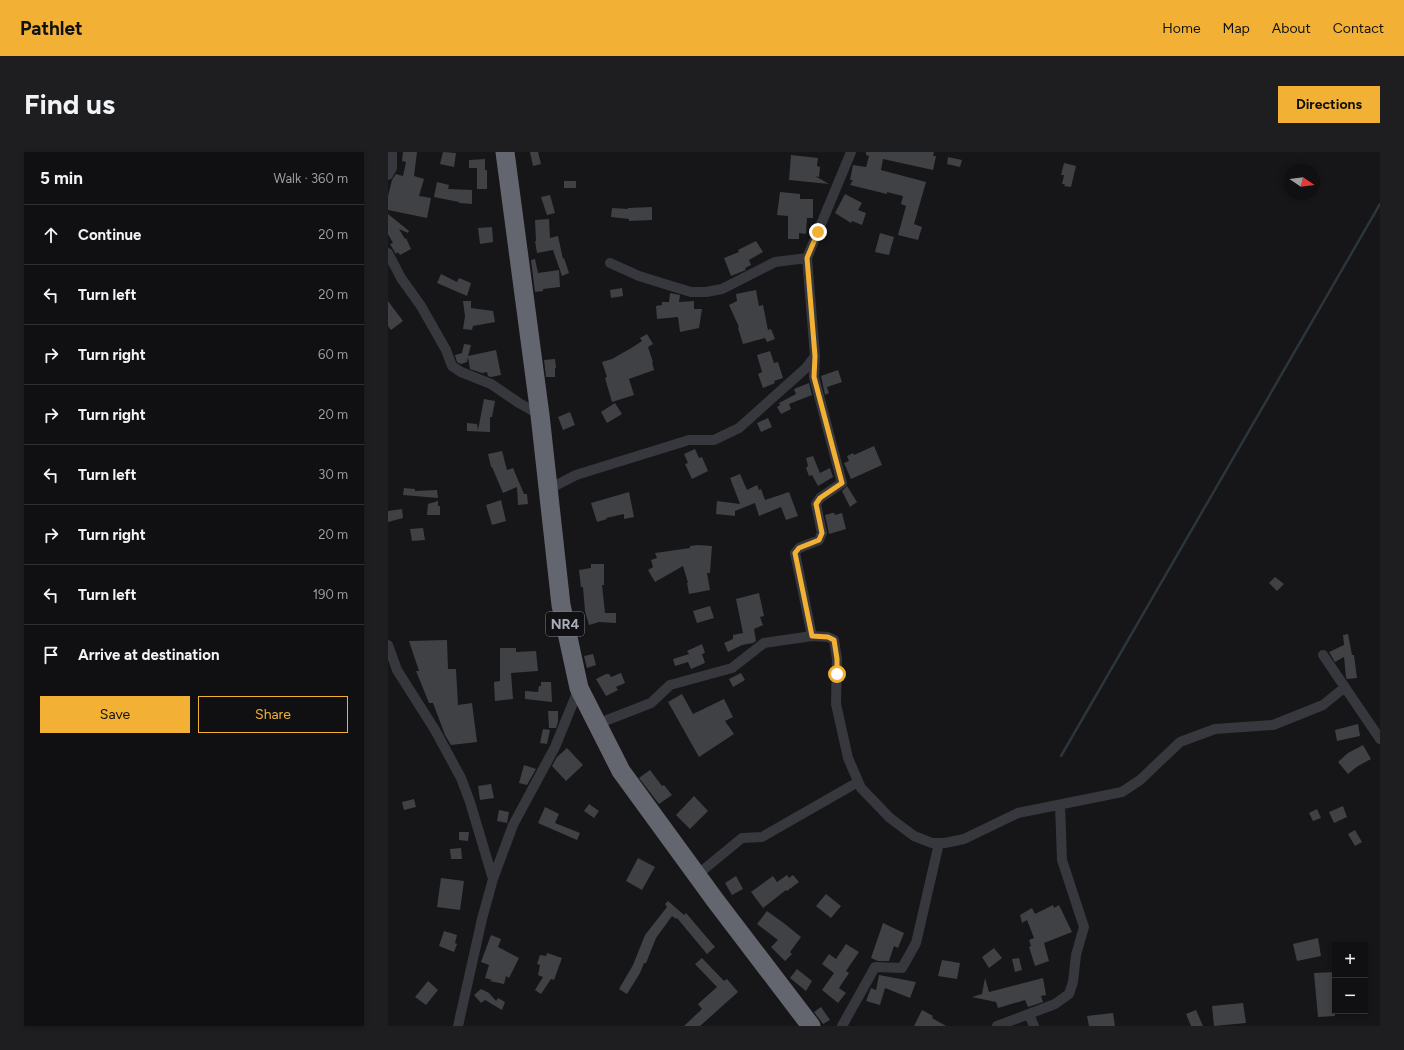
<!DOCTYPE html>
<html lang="en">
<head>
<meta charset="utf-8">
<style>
	body { margin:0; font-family:Figtree,sans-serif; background:#1e1e20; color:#f1f3f6 }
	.controls { position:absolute; right:12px; bottom:12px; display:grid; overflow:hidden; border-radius:0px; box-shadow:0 2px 6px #0003 }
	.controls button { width:36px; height:36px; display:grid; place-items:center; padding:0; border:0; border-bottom:1px solid #303032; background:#101012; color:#f1f3f6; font:20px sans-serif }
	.compass { position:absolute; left:896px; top:12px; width:36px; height:36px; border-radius:50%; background:#101012; box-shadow:0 2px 6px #0003; rotate:103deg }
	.stop { position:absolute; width:12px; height:12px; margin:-9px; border:3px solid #f2b134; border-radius:50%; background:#fff }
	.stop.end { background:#f2b134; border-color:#fff; box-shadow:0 1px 4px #0008 }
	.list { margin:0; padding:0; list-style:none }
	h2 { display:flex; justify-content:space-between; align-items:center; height:52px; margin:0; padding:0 16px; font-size:17px }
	h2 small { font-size:13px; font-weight:400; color:#9c9d9f }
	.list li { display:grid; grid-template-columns:26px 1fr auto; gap:12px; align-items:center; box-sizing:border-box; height:60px; padding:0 16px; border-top:1px solid #303032 }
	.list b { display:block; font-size:15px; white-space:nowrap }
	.list em { font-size:13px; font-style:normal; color:#9c9d9f }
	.actions { display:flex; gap:8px; padding:12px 16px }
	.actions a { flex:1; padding:9px 0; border:1px solid #f2b134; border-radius:0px; text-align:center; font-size:14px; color:#f2b134 }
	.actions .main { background:#f2b134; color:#111 }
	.icon { flex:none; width:22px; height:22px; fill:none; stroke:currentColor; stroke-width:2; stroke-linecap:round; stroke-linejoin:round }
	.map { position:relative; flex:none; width:992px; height:874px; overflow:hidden; border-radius:0px }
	header { display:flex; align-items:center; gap:24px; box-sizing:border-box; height:56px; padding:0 20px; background:#f2b134; color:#111 }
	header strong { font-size:19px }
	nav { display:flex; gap:22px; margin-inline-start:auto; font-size:14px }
	.intro { display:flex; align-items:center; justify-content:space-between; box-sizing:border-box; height:96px; padding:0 24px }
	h1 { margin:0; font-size:28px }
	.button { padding:10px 18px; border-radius:0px; background:#f2b134; color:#111; font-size:14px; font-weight:700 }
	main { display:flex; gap:24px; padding:0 24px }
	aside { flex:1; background:#101012; border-radius:0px; box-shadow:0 2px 6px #0003 }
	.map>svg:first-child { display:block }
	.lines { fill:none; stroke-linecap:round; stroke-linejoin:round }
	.stream { stroke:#2c353c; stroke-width:2.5 }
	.building { fill:#404145 }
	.street { stroke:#37383d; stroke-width:10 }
	.highway { stroke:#63666e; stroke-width:19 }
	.route { stroke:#f2b134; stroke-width:5 }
	.labels { text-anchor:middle; stroke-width:3; stroke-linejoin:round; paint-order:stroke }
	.shield { fill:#111113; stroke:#7b7e86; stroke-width:1 }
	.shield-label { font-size:14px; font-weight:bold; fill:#a8adb8 }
</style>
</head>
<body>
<header>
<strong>Pathlet</strong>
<nav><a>Home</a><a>Map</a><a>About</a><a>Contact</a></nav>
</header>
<div class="intro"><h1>Find us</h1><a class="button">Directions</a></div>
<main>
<aside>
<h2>5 min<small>Walk · 360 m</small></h2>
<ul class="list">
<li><svg class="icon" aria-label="ahead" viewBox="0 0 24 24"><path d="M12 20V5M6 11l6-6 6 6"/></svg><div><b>Continue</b></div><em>20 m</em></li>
<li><svg class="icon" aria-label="left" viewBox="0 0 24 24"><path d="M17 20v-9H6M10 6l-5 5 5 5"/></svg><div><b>Turn left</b></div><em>20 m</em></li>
<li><svg class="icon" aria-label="right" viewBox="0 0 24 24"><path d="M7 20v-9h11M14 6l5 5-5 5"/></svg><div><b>Turn right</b></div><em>60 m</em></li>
<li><svg class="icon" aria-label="right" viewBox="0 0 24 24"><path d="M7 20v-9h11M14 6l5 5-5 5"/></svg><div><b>Turn right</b></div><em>20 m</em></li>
<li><svg class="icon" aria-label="left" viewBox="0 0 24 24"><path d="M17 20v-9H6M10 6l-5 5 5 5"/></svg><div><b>Turn left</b></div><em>30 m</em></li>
<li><svg class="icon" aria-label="right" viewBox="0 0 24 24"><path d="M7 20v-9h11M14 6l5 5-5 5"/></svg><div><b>Turn right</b></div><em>20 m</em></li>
<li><svg class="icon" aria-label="left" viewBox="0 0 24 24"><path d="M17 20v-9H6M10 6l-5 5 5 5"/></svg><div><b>Turn left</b></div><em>190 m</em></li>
<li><svg class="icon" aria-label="arrive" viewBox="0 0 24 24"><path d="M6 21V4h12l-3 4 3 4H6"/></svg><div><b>Arrive at destination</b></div></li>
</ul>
<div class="actions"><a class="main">Save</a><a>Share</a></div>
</aside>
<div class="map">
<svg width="992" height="874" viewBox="0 0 992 874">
	<rect width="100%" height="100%" fill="#161618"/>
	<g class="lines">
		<path class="stream" d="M673 604 992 52"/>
	</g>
	<path class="building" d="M15 0H29L26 24 36 27 31 44 43 46 39 66 0 58V44L4 28 8 22 15 24 18 10 14 9Z
		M55 0 68 1 66 15 52 12Z
		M142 0H150L153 12 145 14Z
		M478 0H546L545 4H548L545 18 495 7 493 18 538 30 526 72 534 75 530 88 510 83 518 54 513 52 515 44 499 40V42L462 33 465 28H462L465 13 478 15 481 4 478 3Z
		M403 3 430 6 429 14 432 15 431 25 427 24 441 32 401 28Z
		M560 5 574 8 572 15 559 12Z
		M97 7V18H99V37H89V16H81V8Z
		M676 11 688 14 683 35 676 34 677 32H674L676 23H673Z
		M176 29H188V36H176Z
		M49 30 61 33 60 37 84 38V52L71 51V50L46 45Z
		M392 40 412 42V47H425V66H419L418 82 411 81V87H400V64L389 63Z
		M457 42 474 51 470 58 478 61 474 73 464 69 463 71 447 61Z
		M162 43 167 61 159 63 153 45Z
		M264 55V68L241 69V67L223 65 224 56 240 57V56Z
		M0 62 21 79 20 81 11 77 17 87 18 86 23 97 12 103 10 100 8 102 2 92 5 91 0 82Z
		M161 67 162 86 170 84 175 107 176 106 181 121 174 124 165 98 149 101 147 89H148L147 68Z
		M104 75 105 90 92 92 90 76Z
		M492 81 506 85 501 103 487 100Z
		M368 89 375 100 361 108 363 113 357 116 358 118 343 124 336 106 351 100 350 98Z
		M147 107 150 121 171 118 172 135 155 137V139L147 140 143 108Z
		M53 122 69 130 71 126 83 131 79 144 49 131Z
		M234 136 235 144 223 146 222 138Z
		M368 138 371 154 375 153 380 178 383 177 387 187 379 190 377 186 355 192 350 176 351 175 341 153 349 149 348 142Z
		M282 141 292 143 291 150 306 149V157H314L311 176 292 180 290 165 269 167 268 154 274 153V150H281Z
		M0 149 15 169 3 178 0 174Z
		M75 149H83V156L105 159 107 170 85 174 84 178 75 177 77 164Z
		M259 182 265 192 260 195 265 210H264L266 218 241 227 246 243 224 250 217 226 219 225 214 210 224 207 245 195 254 189 252 186Z
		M76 192 83 193 80 204 108 198 113 223 103 225 100 224 99 220 94 221 82 217 80 205 79 210 73 212 69 210 67 203 74 201Z
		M382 199 386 211 390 210 395 226 386 229 387 231 375 236 370 222 374 220 369 203Z
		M167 207 168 216H167V225H158L156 208Z
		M450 218 454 230 439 235 441 241 437 243 433 224Z
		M421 231 424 243 401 252 403 257 393 262 389 255 392 253 391 251 408 242 406 237Z
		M96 247 107 249 104 265H102V280L79 279V271L89 272 90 278Z
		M227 251 234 262 219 271 213 260Z
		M182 260 187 273 175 278 170 265Z
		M380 266 384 275 373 280 369 271Z
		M486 294 494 313 463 327 456 311 461 309 459 304 465 301 466 303Z
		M307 297 311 306 314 305 320 319 304 327 297 312 300 311 296 302Z
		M114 299 119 318 125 316 136 342H139L140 352 130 353 129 335 115 341 104 315H103L100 302Z
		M425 304 432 321 442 316 445 325 430 334 424 323 421 324 418 316 420 314 418 306Z
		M352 322 359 338 369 333 371 338 373 337 377 348 401 340 410 364 398 368 393 355 371 364 367 351 347 359V364L328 362 329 349 352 352 342 326Z
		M459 334 469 350 462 355 454 339Z
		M16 336 27 337V339L49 338 50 346 15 343Z
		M241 340 246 365 236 367V362L218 366 219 367 209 370 203 351Z
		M113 348 118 369 104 373 98 353Z
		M50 349V354H52V363H39L40 352Z
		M14 357 15 366 0 370V359Z
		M444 361H446L447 363 454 361 458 377 441 382 437 363Z
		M35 376 37 388 24 389 22 377Z
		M310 393 324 394 322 421H319L322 438 301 442 299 431H300L295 414 267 430 260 418 265 415 263 408 269 406 267 401 302 396V394Z
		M203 412H216V433H214L217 461H228V471L211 470 201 473 197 459 195 435H193L191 418 203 416Z
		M887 425 896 432 889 439 881 431Z
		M371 441 376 464 372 465 375 473 366 477 368 489 365 491 354 493 340 500 336 491 345 487V483L355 481 348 447Z
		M322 454 326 466 309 471 305 459Z
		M960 482 964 503H966L969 526 959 527 958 525 956 505 947 510 941 500 956 493 955 483Z
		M59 488 60 517H68L70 553 84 551 89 590 63 593 57 583 45 551H41L28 519H31L21 489Z
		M314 492 317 501 314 502 317 511 303 517 300 510 287 514 285 507 301 502 299 499Z
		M112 496H128V500L148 499 150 519 123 521 125 547 107 549 106 530 112 529Z
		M205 502 208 513 199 516 196 504Z
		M233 521 237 531 228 535 230 538 218 544 208 527 218 522H221L223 525Z
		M353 521 357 528 345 535 341 527Z
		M153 530H163L164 550 137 547V539L150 540 151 534H153Z
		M294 542 305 562 336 547 345 565 337 569 346 582 311 605 280 550Z
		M160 559H170V570L168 576H161Z
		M970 572 972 584 949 589 947 578Z
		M155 577 162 578 159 592 152 591Z
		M975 593 983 607 970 614 960 622 950 610 960 601Z
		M179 596 195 613 178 629 164 614 169 605Z
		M136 613 148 617 139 633 131 631Z
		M262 618 274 634 276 633 284 643 271 652 251 626Z
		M103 632 106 646 92 648 90 634Z
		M306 644 320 659 302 677 288 663Z
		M26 647 28 655 16 658 14 650Z
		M201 652 211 659 206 666 196 659Z
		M955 654 959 665 946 671 941 660Z
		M157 655 171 662 167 671 192 681 189 688 150 671Z
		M929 657 933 666 925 669 921 661Z
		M111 658 121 660 119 671 109 669Z
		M967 678 974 690 967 694 960 682Z
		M71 680H81L80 689 71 688Z
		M73 696 74 707H63L62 697Z
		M250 706 267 715 254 738 238 729Z
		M399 723 401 726 405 723 411 730 399 739 398 738 375 756 363 740 385 724 389 730Z
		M348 724 355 737 344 743 337 731Z
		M53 726 76 729 72 758 49 755Z
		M438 742 453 754 443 766 428 754Z
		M280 749 296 763 298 761 327 795 319 802 289 766 288 767 284 764 268 786 258 811H256L252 821 239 842 231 837 245 813 257 783 279 755 277 752Z
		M665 753 666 756 671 753 684 780 656 791 661 809 647 814 641 795 643 794 641 788 646 786 639 768 634 771 632 763 644 756 647 762Z
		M379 759 397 772 413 785 402 800 404 802 397 809 383 795 390 788 369 772Z
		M495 771 516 781 510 796 506 794 501 809H490L483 806Z
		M56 779 69 783 67 791 69 792 66 800 51 794Z
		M103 783 113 787 110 795 131 806 121 826 118 824 116 832 102 829 104 828 97 826 101 813 93 810Z
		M930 786 933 804 909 809 905 792Z
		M458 792 471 800 458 819 461 821 451 836 458 841 450 851 434 838 446 821 434 812 441 802 448 807Z
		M606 796 614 806 601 816 594 805Z
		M159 801 174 806 166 828 163 827 153 842 147 838 155 825 150 823 152 813 149 812 152 803 158 804Z
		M314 806 336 829 339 827 350 840 312 874H296L314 857 310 852 329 835 307 812Z
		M631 806 634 818 627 820 624 807Z
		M554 808 572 811 569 827 550 824Z
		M409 817 424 829 418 839 402 826Z
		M947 820V864L930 865 926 821Z
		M491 823 528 830 522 846 497 836 492 853 478 849 483 836 488 838Z
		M597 826 601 840 655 826 658 843 653 844 655 850 640 855 637 848 610 856 608 850 584 845 594 842Z
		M40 829 50 838 38 853 27 845Z
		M93 837 101 841 108 849 110 846 117 850 114 858 97 848 93 851 86 843Z
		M855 851 858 871 826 874 824 854Z
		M433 855 442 868 435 872 426 860Z
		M534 858 545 864 544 866 558 874H526Z
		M808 858 815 874H803L798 862Z
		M725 861 727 874H701L699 864Z"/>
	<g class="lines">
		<path class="street" d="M0 23 4 16V0
			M0 101 13 126 33 154 58 198 64 214 73 220 103 232 131 251 152 263
			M222 111 251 124 280 133 303 140H318L334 137 387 110 419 106
			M161 337 188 323 301 288H326L351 276 418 216 427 204
			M424 484 407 401 411 396 431 388 434 381 428 352 432 346 454 331 426 225 427 204 419 106 463 0
			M0 493 9 518 47 578 73 626 82 650 105 727
			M935 503 992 587
			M209 572 263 551 282 533 344 516 376 491 424 484 440 485 446 488 449 507 448 552 460 606 473 636 502 666 526 684 544 691H557L576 687 630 661 734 640 752 628 792 590 827 577 885 573 935 553 957 535
			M309 723 354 686 374 685 470 630
			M641 862 646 874
			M70 874 94 767 105 727 125 673 167 595 191 536
			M454 874 487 815 514 816 528 791 551 691
			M609 874 667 852 681 842 685 830 688 803 696 775 674 708 672 653"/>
		<path class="highway" d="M117 0 152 263 173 453 191 536 233 619 327 748 423 874"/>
	</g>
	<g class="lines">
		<path class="route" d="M430 80 419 106 427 204 426 225 454 331 432 346 428 352 434 381 431 388 411 396 407 401 424 484 440 485 446 488 449 507V522"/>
	</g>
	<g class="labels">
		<rect class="shield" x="158" y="460" width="38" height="24" rx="3"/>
		<g class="shield-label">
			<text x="177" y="477">NR4</text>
		</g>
	</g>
</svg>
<div class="controls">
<button>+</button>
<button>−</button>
</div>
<svg class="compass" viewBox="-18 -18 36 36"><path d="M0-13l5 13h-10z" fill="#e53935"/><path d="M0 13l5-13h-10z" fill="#9c9d9f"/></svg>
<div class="stop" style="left:449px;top:522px"></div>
<div class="stop end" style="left:430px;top:80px"></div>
</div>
</main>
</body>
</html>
